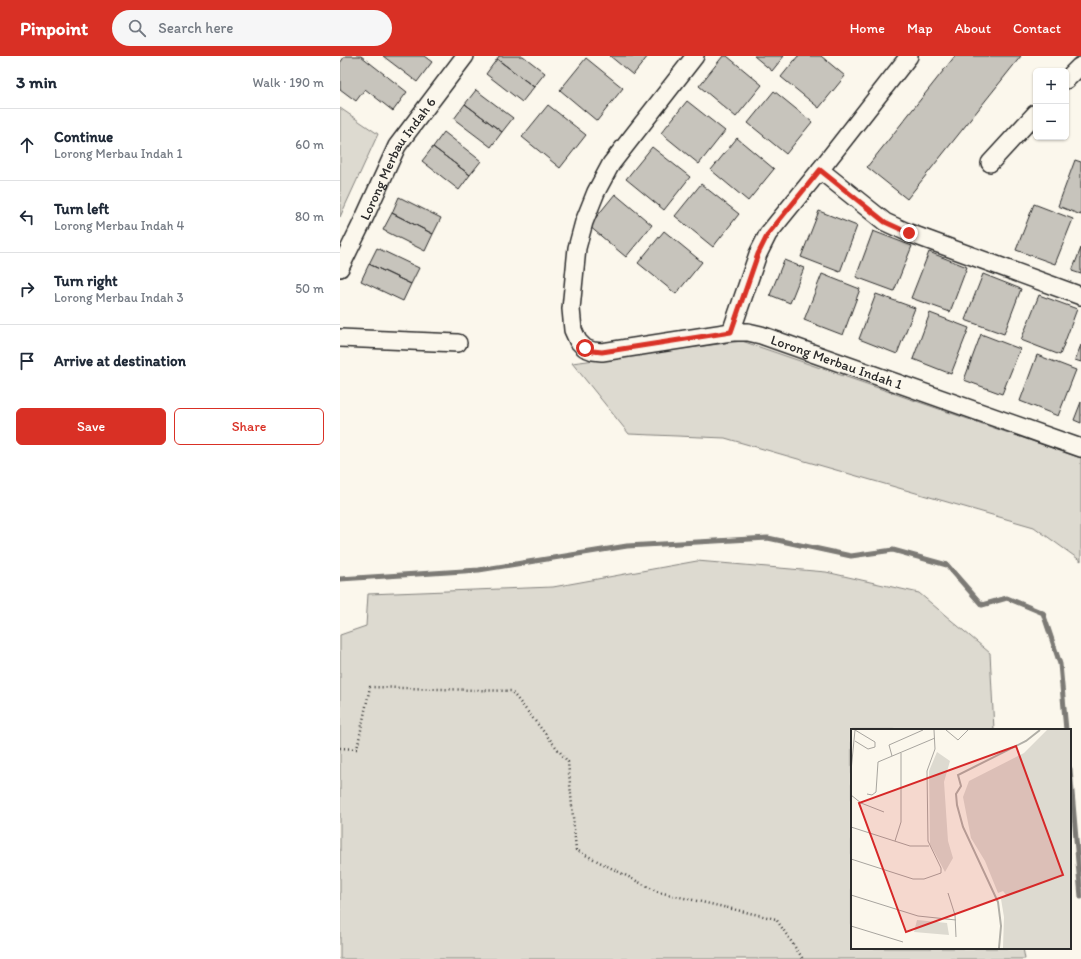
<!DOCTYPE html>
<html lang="en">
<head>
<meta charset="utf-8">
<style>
	body { margin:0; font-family:Itim,sans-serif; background:#f6f6f7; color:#1f2937 }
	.controls { position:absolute; right:12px; top:12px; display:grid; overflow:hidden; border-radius:6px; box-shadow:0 1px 3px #0004 }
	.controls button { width:36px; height:36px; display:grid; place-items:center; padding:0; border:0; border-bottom:1px solid #e0e1e3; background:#fff; color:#1f2937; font:20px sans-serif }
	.stop { position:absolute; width:12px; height:12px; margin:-9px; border:3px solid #d93025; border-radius:50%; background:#fff }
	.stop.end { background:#d93025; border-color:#fff; box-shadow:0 1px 4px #0008 }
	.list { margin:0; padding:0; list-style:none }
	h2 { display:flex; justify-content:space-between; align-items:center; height:52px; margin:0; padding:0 16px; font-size:17px }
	h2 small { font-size:13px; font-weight:400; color:#747a83 }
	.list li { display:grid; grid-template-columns:26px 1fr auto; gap:12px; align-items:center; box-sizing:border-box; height:72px; padding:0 16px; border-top:1px solid #e0e1e3 }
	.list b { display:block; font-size:15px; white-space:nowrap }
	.list p { margin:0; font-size:13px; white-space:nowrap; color:#747a83 }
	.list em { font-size:13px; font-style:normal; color:#747a83 }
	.actions { display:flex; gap:8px; padding:12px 16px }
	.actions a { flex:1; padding:9px 0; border:1px solid #d93025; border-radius:6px; text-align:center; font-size:14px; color:#d93025 }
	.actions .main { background:#d93025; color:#fff }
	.icon { flex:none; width:22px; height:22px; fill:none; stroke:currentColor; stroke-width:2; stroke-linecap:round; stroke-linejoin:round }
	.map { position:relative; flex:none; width:741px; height:903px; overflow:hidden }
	header { display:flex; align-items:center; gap:24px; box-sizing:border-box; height:56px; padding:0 20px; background:#d93025; color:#fff }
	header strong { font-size:19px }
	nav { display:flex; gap:22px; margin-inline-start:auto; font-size:14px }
	.search { width:280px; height:36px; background:#f6f6f7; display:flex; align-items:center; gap:10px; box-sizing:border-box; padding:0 14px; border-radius:22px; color:#747a83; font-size:15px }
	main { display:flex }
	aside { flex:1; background:#fff }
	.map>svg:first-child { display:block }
	.green { fill:#dddad0; stroke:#84827e }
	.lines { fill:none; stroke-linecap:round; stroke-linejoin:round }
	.stream { stroke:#7b7a75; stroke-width:5 }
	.building { fill:#c7c4bc; stroke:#2b2b2b }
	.street-casing { stroke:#2b2b2b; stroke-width:20 }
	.path { stroke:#2b2b2b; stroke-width:2.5; stroke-dasharray:1 3; stroke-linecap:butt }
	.street { stroke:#fbf7ec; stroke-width:17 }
	.route { stroke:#d93025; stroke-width:5 }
	.labels { text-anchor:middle; stroke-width:3; stroke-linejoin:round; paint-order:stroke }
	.street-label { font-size:14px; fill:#2b2b2b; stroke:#fbf7ec }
	.inset-river { fill:none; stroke:#b1afa7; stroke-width:2 }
	.inset-road { fill:none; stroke:#a8a59f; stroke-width:1 }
	.view { fill:#d62828; fill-opacity:0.15; stroke:#d62828; stroke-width:2 }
	.inset-edge { fill:none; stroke:#2b2b2b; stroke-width:2 }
</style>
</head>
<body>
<header>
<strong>Pinpoint</strong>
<div class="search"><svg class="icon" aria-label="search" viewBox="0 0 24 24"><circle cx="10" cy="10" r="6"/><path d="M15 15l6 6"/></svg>Search here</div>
<nav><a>Home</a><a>Map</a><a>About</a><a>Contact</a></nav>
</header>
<main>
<aside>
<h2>3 min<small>Walk · 190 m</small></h2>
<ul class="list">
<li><svg class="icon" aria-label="ahead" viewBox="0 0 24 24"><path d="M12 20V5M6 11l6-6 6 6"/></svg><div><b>Continue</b><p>Lorong Merbau Indah 1</p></div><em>60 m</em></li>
<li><svg class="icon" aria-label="left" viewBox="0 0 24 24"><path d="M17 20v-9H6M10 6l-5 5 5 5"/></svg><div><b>Turn left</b><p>Lorong Merbau Indah 4</p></div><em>80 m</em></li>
<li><svg class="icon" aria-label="right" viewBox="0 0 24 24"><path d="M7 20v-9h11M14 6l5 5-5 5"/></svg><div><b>Turn right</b><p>Lorong Merbau Indah 3</p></div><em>50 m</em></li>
<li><svg class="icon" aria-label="arrive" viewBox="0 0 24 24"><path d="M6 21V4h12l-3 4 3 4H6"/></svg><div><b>Arrive at destination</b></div></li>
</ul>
<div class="actions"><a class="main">Save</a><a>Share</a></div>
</aside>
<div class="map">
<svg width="741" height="903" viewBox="0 0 741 903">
	<rect width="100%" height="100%" fill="#fbf7ec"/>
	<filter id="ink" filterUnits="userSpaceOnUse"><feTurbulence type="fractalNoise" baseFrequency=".025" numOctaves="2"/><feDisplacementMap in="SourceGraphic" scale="8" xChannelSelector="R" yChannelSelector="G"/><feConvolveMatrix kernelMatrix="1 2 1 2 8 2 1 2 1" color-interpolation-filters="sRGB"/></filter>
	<g filter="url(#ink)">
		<path class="green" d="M0 52 38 78 0 161Z
			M402 285 741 402V505L694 471 385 382 289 378 232 307Z
			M357 505 486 516 579 537 650 597 654 674H512V892H683L685 903H0V579L26 570 28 538 213 531Z"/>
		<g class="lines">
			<path class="stream" d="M0 523 139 514 287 490 428 482 511 500 553 494 607 509 642 549 667 542 703 557 720 608 726 674
				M730 713 741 841"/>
		</g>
		<path class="building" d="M5 0H21L67 36 53 55 25 33 16 45 0 33V7Z
			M43 0H84L92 6 77 26Z
			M159 0H183L205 17 194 31 157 3Z
			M270 0H308L293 19Z
			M383 0H387L422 29 396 61 359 30Z
			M414 0H444L432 15Z
			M458 0H481L505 20 479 52 441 21Z
			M615 0H681L567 143 527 111Z
			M246 2 283 32 257 65 220 34Z
			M157 3 194 31 182 46 146 18Z
			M136 34 173 62 162 76 125 48Z
			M434 35 472 66 446 98 408 67Z
			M347 45 385 75 359 108 321 77Z
			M125 48 162 76 151 91 114 63Z
			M208 49 246 79 220 112 182 81Z
			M104 76 141 105 130 119 93 91Z
			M397 82 434 113 408 145 371 114Z
			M93 91 130 119 119 134 82 105Z
			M312 91 350 121 324 154 286 123Z
			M735 104 741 106V159L718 150Z
			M361 128 399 158 373 191 335 160Z
			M275 138 312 169 286 201 249 170Z
			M59 141 101 162 93 178 52 157Z
			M694 148 733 163 715 208 676 194Z
			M479 155 517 170 500 216 461 201Z
			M52 157 93 178 85 195 43 174Z
			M324 175 362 206 336 238 298 207Z
			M533 175 572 190 554 235 516 221Z
			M37 192 79 212 71 228 29 208Z
			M741 192V218L732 215Z
			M589 196 627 211 610 256 571 242Z
			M444 204 464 212 450 247 430 239Z
			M29 208 71 228 63 245 21 225Z
			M482 218 520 233 503 279 464 264Z
			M643 218 681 233 664 278 625 264Z
			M536 238 575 252 557 298 519 283Z
			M699 239 737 253 720 299 681 284Z
			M590 257 629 272 611 318 573 303Z
			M641 278 680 293 662 338 624 324Z
			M741 289V306L735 304Z
			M697 299 736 314 718 360 680 345Z
			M741 346V367L734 364Z"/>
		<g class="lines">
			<g class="street-casing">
				<g id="street">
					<path id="s1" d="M355 0 271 108 256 136 244 166 237 192 231 253 233 274 238 285 245 292 253 295 262 296 391 276H408L421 279 741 392"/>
					<path d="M726 24 739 11 741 10"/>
					<path d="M650 107 696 57"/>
					<path d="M480 114 545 166 569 177 741 240"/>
					<path id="s2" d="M0 212 21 169 57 90 125 0"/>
					<path d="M391 276 418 198 428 178 480 114 569 0"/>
					<path d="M0 282 118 287"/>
				</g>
			</g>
			<path class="path" d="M0 692 17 693 30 631 171 635 228 706 236 794 318 836 436 863 463 903"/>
			<use href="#street" class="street"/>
		</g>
	</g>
	<g class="lines" filter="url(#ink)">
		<path class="route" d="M245 292 253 295 262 296 391 276 418 198 428 178 480 114 545 166 569 177"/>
	</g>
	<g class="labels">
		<g class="street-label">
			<text dy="5" stroke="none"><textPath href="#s2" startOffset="124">Lorong Merbau Indah 6</textPath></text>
			<text dy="5" stroke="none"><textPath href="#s1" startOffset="591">Lorong Merbau Indah 1</textPath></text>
		</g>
	</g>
	<g transform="translate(511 673)">
		<rect width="220" height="220" fill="#fbf7ec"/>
		<path d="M196 1H220V219H152L153 188 150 170 156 167 152 162 147 164 134 132 120 109 112 68 118 52 173 24ZM86 23 99 32 93 53 97 112 102 129 94 143 79 115 78 42ZM66 191 96 194 98 206 63 203Z" fill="#dddad0"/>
		<path class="inset-river" d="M148 219 150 197 147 173 112 98 106 76 105 65 110 57 107 46 175 12 189 1"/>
		<path class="inset-road" d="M95 1 107 11 117 1M4 12 17 20 24 18V13L4 1M41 27 38 16 72 1M0 42 4 1M16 65 21 66 25 63 27 33 84 9M0 66 10 74 33 83M0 98 59 117H78M44 112 50 93V24M0 130 62 150H73L90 144V139L77 112 76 42 84 20 83 1M97 164 104 186 105 208M0 166 67 187 105 191M0 197 52 213"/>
		<path class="view" d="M165 17 212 146 55 203 8 74Z"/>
		<rect width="220" height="220" class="inset-edge"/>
	</g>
</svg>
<div class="controls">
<button>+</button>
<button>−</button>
</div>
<div class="stop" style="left:245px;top:292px"></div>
<div class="stop end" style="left:569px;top:177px"></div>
</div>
</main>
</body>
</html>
